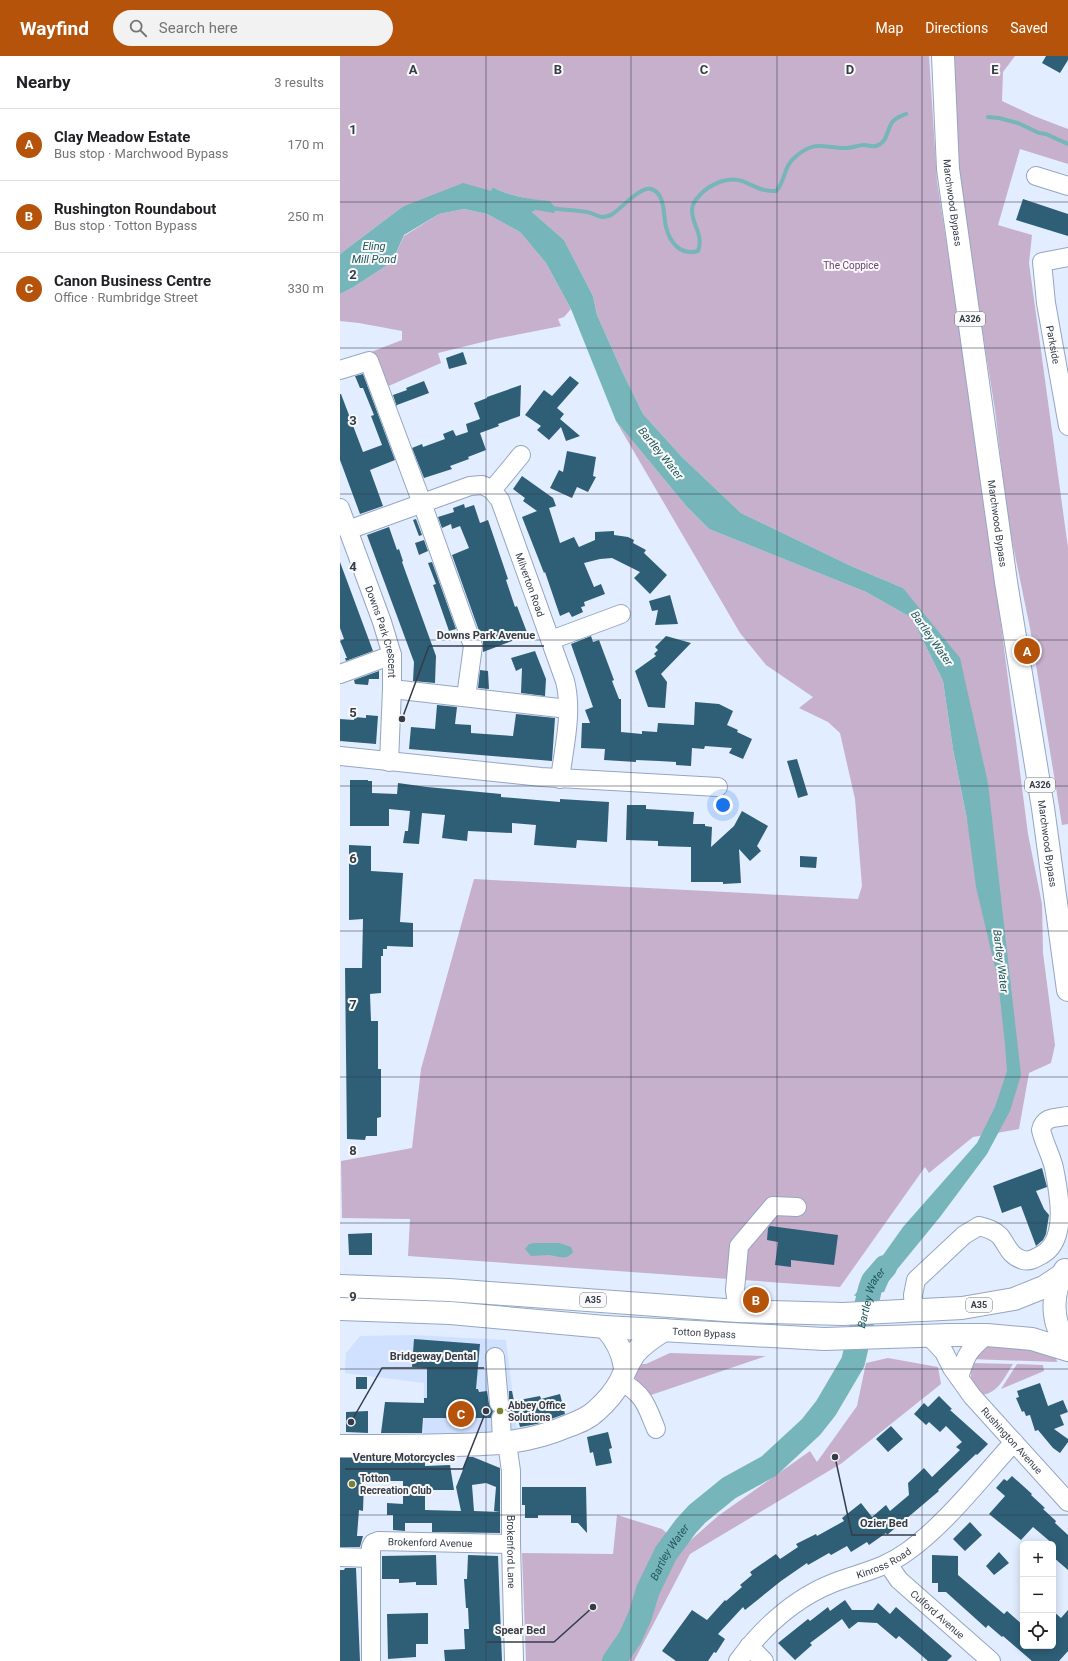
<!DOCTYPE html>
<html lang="en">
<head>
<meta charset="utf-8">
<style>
	body { margin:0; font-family:Roboto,sans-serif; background:#f2f2f2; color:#202124 }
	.controls { position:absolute; right:12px; bottom:12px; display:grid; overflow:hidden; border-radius:6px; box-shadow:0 2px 10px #0003 }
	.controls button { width:36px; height:36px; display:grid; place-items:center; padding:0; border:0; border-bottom:1px solid #e0e0e0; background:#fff; color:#202124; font:20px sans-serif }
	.you { position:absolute; left:383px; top:749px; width:14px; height:14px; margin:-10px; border:3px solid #fff; border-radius:50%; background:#1a73e8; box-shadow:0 0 0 6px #1a73e833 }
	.badge { display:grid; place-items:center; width:26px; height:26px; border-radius:50%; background:#b45309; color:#fff; font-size:13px; font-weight:700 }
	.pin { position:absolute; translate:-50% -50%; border:2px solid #fff; box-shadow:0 1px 4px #0006 }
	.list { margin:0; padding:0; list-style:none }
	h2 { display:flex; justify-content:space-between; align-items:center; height:52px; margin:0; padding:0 16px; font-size:17px }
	h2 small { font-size:13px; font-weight:400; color:#757577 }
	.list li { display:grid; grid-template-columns:26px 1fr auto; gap:12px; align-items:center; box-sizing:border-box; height:72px; padding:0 16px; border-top:1px solid #e0e0e0 }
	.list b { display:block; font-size:15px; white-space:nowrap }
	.list p { margin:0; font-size:13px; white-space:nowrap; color:#757577 }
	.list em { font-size:13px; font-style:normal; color:#757577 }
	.icon { flex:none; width:22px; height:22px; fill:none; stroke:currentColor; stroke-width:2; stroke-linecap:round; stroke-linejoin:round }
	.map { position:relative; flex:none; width:728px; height:1605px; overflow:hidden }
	header { display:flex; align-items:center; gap:24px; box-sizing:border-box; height:56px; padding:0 20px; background:#b45309; color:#fff }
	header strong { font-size:19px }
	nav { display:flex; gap:22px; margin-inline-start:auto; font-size:14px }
	.search { width:280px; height:36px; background:#f2f2f2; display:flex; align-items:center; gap:10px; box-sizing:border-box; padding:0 14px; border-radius:22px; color:#757577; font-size:15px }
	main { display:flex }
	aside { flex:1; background:#fff }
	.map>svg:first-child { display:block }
	.built { fill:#d0e1ff }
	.green { fill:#c7b0cc }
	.water { fill:#76b5ba }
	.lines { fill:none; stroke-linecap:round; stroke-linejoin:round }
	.stream { stroke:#76b5ba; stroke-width:4 }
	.river { stroke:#76b5ba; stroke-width:24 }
	.building { fill:#2e5f77 }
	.minor-casing { stroke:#95a6c2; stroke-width:20 }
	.major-casing { stroke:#95a6c2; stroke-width:24 }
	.minor { stroke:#fff; stroke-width:18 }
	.major { stroke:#fff; stroke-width:22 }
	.grid { fill:none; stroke:#353c48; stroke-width:1; stroke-opacity:0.55 }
	.poi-dot { fill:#7b822d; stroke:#f9f9f9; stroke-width:1.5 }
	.labels { text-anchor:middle; stroke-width:4; stroke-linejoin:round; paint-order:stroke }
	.shield { fill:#f9f9f9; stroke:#70757d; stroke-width:1 }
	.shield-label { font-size:9px; font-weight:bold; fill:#353c48 }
	.street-label { font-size:10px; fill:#353c48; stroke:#f9f9f9 }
	.park-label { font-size:10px; fill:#6d4276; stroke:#f9f9f9 }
	.poi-label { font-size:10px; font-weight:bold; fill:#353c48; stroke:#f9f9f9; text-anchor:start }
	.water-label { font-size:11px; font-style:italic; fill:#20575b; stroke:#f9f9f9 }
	.grid-label { font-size:13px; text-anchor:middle; font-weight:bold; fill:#353c48; stroke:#f9f9f9; stroke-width:4; stroke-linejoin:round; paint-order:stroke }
	.leader { fill:none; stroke:#353c48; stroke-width:1.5 }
	.callout-dot { fill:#353c48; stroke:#f9f9f9; stroke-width:1.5 }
	.callout-label { font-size:11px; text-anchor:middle; font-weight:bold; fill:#353c48; stroke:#f9f9f9; stroke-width:4; stroke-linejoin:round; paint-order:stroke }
</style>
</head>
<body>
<header>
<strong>Wayfind</strong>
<div class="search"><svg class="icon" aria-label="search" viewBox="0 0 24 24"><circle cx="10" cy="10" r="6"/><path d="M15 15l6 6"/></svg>Search here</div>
<nav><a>Map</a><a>Directions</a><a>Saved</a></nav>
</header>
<main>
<aside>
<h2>Nearby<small>3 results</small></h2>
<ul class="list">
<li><span class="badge">A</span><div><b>Clay Meadow Estate</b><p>Bus stop · Marchwood Bypass</p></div><em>170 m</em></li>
<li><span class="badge">B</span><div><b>Rushington Roundabout</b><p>Bus stop · Totton Bypass</p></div><em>250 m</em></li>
<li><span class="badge">C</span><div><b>Canon Business Centre</b><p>Office · Rumbridge Street</p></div><em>330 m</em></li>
</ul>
</aside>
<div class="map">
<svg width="728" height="1605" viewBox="0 0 728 1605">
	<rect width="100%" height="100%" fill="#e2edff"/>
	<path class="built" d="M75 1279 166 1284 179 1389 83 1392 84 1327 5 1317 6 1297 20 1280Z"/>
	<path class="green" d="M0 0H589L597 125 639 398 688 778 702 848 703 897 715 989 711 1007 689 1017 679 1073 633 1081 589 1117 585 1111 500 1231 68 1200 70 1163 2 1162 1 1105 72 1092 81 1013 134 823 518 843 522 830 515 743 500 677 488 666 459 652 473 641 426 609 400 577 276 365 347 451 369 473 526 536 572 562 603 625 613 693 627 763 648 727 563 532 511 510 401 457 342 401 303 358 282 315 257 259 253 240 224 184 192 156 210 146C190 144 170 140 152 131L151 135 62 151 0 198Z
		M612 0H675L663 16 662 45 694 60 728 73V108L680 93 658 169 692 179 689 207 728 492V768L722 769 690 572 668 465 655 354 614 95Z
		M124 153 147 158 180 176 206 207 231 253 224 261 218 263 221 270 155 283 98 297 101 307 44 332 31 296 62 284V275L19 267 0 265V238L12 232 52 206 64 180 99 158Z
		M675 1289 716 1301 717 1306 630 1303 640 1290Z
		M330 1297 426 1300 311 1339C300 1332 290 1321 296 1308H306Z
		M548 1302 598 1311 601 1328 502 1407 350 1498 294 1605H186L182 1497 273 1498 277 1459 322 1473 343 1491 378 1460 470 1395 477 1406 517 1350 526 1307Z
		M631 1307 673 1308C664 1322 657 1340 638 1339L631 1330Z
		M677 1308 703 1309 704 1315 661 1333Z"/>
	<path class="water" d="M123 127 151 135 152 131C170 140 190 144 210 145L216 153 214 157 196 154 192 156 224 184 253 240 257 259 282 315 303 358 342 401 401 457 511 510 563 532 620 602 648 727 681 1019 670 1055 647 1098 600 1161 550 1222 544 1236 514 1240 563 1171 637 1087 655 1051 667 1015 665 988 658 924 636 831 627 763 613 693 603 625 572 562 526 536 369 473 347 451 276 365 231 253 206 207 180 176 147 158 124 153 99 158 64 179 52 206 12 232 0 238V198L62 151Z
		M195 1187H219L231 1191 233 1196C226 1205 218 1200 208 1199 203 1199 197 1200 191 1200L185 1193 189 1188Z"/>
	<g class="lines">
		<path class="stream" d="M648 61 659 62 678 67 699 77 706 78 728 88
			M211 152C223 154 235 154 247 156 252 157 257 160 262 161 264 161 268 160 271 159 280 154 300 130 311 133 326 137 323 161 326 171 330 187 341 200 358 195 364 178 352 170 352 154 352 148 356 143 360 139 370 128 388 120 402 125 415 130 422 136 436 135 445 127 443 112 453 103 474 83 481 92 506 92 512 92 518 89 524 89 528 89 533 91 536 90 547 87 547 75 551 68 554 62 561 60 566 58"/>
		<path class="river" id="s1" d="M274 1605 290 1582 300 1560 308 1534 326 1497 346 1470 357 1458 389 1432 429 1410 471 1371 486 1352 513 1306 530 1233 533 1225 545 1211"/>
	</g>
	<path class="building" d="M706 0H728V4L720 17 702 7Z
		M683 143 728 158V180L676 164Z
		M123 296 127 308 109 313 106 302Z
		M23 318 55 404 30 414 43 450 20 458 0 404V338H1L23 396 42 389 31 360 34 359 23 332H20L15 320Z
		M230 320 239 327 217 352 224 358 220 363 240 380 226 385 221 371 209 384 197 374 201 370 185 359 204 334 212 340Z
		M84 325 89 337 57 349V351L53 339 67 334 66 332Z
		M181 329 180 360 158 368 159 370 140 377 146 394 128 401 129 403 110 410 112 413 84 422 72 392 82 388 83 391 105 383 103 378 113 374 116 380 128 376 126 368 140 363 134 347 147 342V341Z
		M227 395 256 401 253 420 256 421 248 436 237 431 232 442 210 432 219 414 223 416Z
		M182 420 213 442 216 450 209 452 220 487 234 481 239 491 255 484V476L274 475V479L288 481 294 484 293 487 306 494 304 497 327 519 310 538 294 522 300 516 272 502 260 503 244 507 254 531 261 528 265 538 244 546 245 550 241 551 243 556 232 561 229 556 220 560 205 516 204 517 182 461 197 455 183 445 185 442 173 433Z
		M124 448 125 452 134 449 140 467 148 464 168 523 166 524 175 551 177 550 188 579 143 596V586L112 499 129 492 120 470 112 473 111 468 102 472 98 461 114 456 113 452Z
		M76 463 82 479 79 480 73 464Z
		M49 471 57 494 59 493 63 505 62 506 96 600 95 627 73 625 74 606 27 479Z
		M84 484 88 495 79 499 75 487Z
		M0 506 33 595 6 605 5 602H7L0 585 4 583 0 572Z
		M92 506 116 573 109 575 93 529 96 528 88 507Z
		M330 539 338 568 315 569 318 554 312 555 309 545Z
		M251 580 253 586 259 584 274 624 272 625 279 643H281V676L302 678V675L317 676 318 667 354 669 355 646 379 648 393 655 387 669 398 674 397 676 412 683 403 703 389 697 392 692 365 690 364 693 352 692 351 710 336 709V706L319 705 296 704V706L264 704 265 693 241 692 242 667H250L245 654 253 651 231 588Z
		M326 580 351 587 321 618 327 626 325 652 308 651 295 615 316 600 314 598 318 594 315 591Z
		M195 595 206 623 205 640 181 637 182 612 176 615 171 602Z
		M140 614 148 615 149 633 138 632Z
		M39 615V623H29L28 629 15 628 14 624Z
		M97 649 117 651 115 668 131 669V677L173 680 176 658 215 662 212 705 69 693 71 671 95 673Z
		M26 659 38 660 36 688 0 685V663L14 664V661L26 662Z
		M457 703 468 739 458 742 447 705Z
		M10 724H28V725H32V737L57 738 58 727 87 731 161 738V741L220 746V743L269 746 267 786 237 784 236 792 194 789 196 769 172 767V777L128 775 127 785 102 782 105 759 82 757 79 788 63 787 65 775H68L70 755 49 753V770H10Z
		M287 749H306V753L354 756 353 768H365V770L372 771 371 791 394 770 402 755 428 770 417 790 421 795 410 805 399 793 401 827 383 828V826H351V791L318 790V785L286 784Z
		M9 789 31 790V815L63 817 60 866 73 867V891L47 890V893H43V900H41V937L30 938 31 965H38V1013H41V1061L37 1062V1080H26L25 1084 7 1083 5 912H22L23 863 9 864Z
		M460 800 477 801 476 812 460 811Z
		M702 1112 707 1131 696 1135 704 1153 709 1159 706 1178 703 1184 696 1190 681 1150 662 1157 653 1130Z
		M430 1170 498 1179 494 1209 451 1204V1211L435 1209 438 1186 427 1184 428 1172Z
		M32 1177V1199H9L8 1178Z
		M74 1283 140 1288 136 1333H138L139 1336 147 1335 149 1348 153 1355 151 1362H83L82 1377H41L45 1346 84 1347V1342H87V1312L72 1311Z
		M16 1321H27V1333H16Z
		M700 1327 708 1350 723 1344 728 1356 720 1359 724 1369 714 1373 728 1383V1386L720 1397 713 1392 698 1374 695 1375 690 1359 686 1360 684 1355 682 1356 676 1342 679 1341 677 1335Z
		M169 1335H172L174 1345 200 1340 201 1343 220 1338 225 1358 197 1368 180 1371 177 1360 171 1361 167 1354 169 1346Z
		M599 1340 612 1353 610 1354 648 1388 637 1399 636 1398 598 1434 599 1435 547 1479 546 1477 529 1489 527 1486 511 1496 507 1490 491 1499 489 1497 468 1509 467 1507 441 1525 405 1554 403 1551 378 1578 385 1583 376 1597 374 1596 368 1605H336L322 1595 352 1554 367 1564 385 1544 386 1545 402 1531 400 1529 412 1519 410 1516 436 1498 440 1503 458 1491 456 1488 476 1478 477 1480 504 1465 502 1462 521 1447 532 1461 546 1449 550 1455 569 1439 568 1427 584 1412 592 1421 620 1394 616 1391 622 1386 606 1370 600 1376 589 1366 586 1369 574 1358 584 1347 588 1351Z
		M28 1355V1377L6 1376V1356Z
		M551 1370 563 1383 548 1396 536 1383Z
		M268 1376 272 1392 269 1393 272 1407 256 1410 253 1396 250 1397 247 1381Z
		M128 1401H133L160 1412V1456L154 1455 156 1431 146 1427 132 1429 134 1455 160 1456V1477L92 1476V1467H65V1475L53 1474V1459H47V1447L63 1448V1425H24L23 1455 19 1454 17 1480H23L20 1491H0V1402H85V1410L110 1409 114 1434H85V1454L121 1455 116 1431Z
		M672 1420 692 1438 691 1439 705 1452 703 1453 716 1465 715 1467 728 1479V1514L713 1501V1488L693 1471 681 1484 649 1458 665 1440 656 1432 664 1423 667 1425Z
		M182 1431H246L247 1477 238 1467H231V1459H198V1462H185V1449H182Z
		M630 1466 642 1479 625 1495 613 1483Z
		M659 1496 669 1507 654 1519 646 1510Z
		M96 1499 97 1529H76V1526L59 1527V1523H42V1500Z
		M128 1499 158 1500 162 1605H105L104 1594 125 1593 124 1573H129L128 1552H126L124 1523H127Z
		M592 1499 618 1500V1519L664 1558 667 1555 683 1569V1590H713V1555L721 1562 728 1554V1595L719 1605H692L663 1580 662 1581 648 1569 646 1572 606 1536H598V1527H592Z
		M5 1512H16L20 1605H0V1514H4Z
		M505 1544 512 1554H533L538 1547 550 1558 556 1551 612 1600 607 1605H588L559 1580 556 1583 537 1567 518 1566 509 1573 502 1563 470 1587 472 1589 455 1604 438 1587 468 1563 470 1565 488 1551 490 1555Z
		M88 1557V1588H76V1601L48 1603 47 1558Z"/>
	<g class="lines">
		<g class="minor-casing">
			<g id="minor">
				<path d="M696 120 728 130"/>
				<path id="s2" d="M728 201 702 206 706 247 728 370"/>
				<path d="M0 314 29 305 82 447 133 590 126 641"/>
				<path id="s3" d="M151 433 160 444 225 625C233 656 224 691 220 723"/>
				<path id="s4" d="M0 452 42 566 52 599V633L49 706"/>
				<path d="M8 474 130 430 142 429 151 433 158 427 181 399"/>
				<path d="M211 584 281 558"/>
				<path d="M0 618 52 599"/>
				<path d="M52 633 228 653"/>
				<path d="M0 700 201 721 378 731"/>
				<path d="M398 1255 395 1234 399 1190 433 1150 457 1151"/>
				<path d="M574 1255 573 1239 576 1224 624 1179 639 1170C647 1172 654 1174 660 1180 668 1190 669 1200 683 1204 690 1206 696 1202 703 1198 728 1183 719 1137 714 1112 711 1099 704 1087 701 1074 704 1060 716 1062 728 1060"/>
				<path id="s5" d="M589 1280 604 1296 612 1312 632 1340 728 1446"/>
				<path d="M155 1301 159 1347"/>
				<path d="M619 1321C626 1299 628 1294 647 1279"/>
				<path d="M281 1325C304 1339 306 1348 316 1373"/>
				<path d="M161 1362 162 1387"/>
				<path id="s6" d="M167 1387 171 1415V1488L174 1605"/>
				<path d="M0 1501 31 1502"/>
				<path id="s7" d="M548 1508 559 1524 651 1605"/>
				<path d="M409 1590 424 1605"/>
				<path id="s8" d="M31 1605V1491L33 1487 38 1485 171 1488"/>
				<path id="s9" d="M398 1605C423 1571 453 1543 493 1527 521 1516 542 1514 568 1495 607 1467 641 1422 674 1386"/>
			</g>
		</g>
		<g class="major-casing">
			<g id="major">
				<path id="s10" d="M603 0 608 113 666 526 703 752 728 934"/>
				<path d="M725 1214C711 1235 710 1268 728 1287"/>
				<path d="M0 1230 109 1234 398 1255 503 1258 622 1252 674 1243 704 1231 722 1219"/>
				<path id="s11" d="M0 1253 110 1257 265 1271 484 1283 610 1279H647L692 1283 728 1294"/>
				<path d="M265 1271C276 1283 283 1296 285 1312"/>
				<path d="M0 1390C36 1390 73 1390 109 1389 154 1388 186 1388 228 1370 239 1366 249 1362 257 1354 266 1346 274 1337 280 1326 285 1316 288 1306 295 1297 303 1287 313 1281 324 1274"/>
			</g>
		</g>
		<use href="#minor" class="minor"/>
		<use href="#major" class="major"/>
	</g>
	<path class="grid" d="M146 0V1605M291 0V1605M437 0V1605M582 0V1605M0 146H728M0 292H728M0 438H728M0 584H728M0 730H728M0 875H728M0 1021H728M0 1167H728M0 1313H728M0 1459H728"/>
	<g class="poi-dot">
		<circle cx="160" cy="1355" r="4"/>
		<circle cx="12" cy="1428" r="4"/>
	</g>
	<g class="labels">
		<g class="shield">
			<rect x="615" y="256" width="30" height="14" rx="3"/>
			<rect x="685" y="722" width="30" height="14" rx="3"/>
			<rect x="240" y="1237" width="26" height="14" rx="3"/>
			<rect x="626" y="1242" width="26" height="14" rx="3"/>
		</g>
		<g class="shield-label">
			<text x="630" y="266">A326</text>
			<text x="700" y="732">A326</text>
			<text x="253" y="1247">A35</text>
			<text x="639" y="1252">A35</text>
		</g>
		<g class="street-label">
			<text dy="4" stroke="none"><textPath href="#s10" startOffset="147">Marchwood Bypass</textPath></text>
			<text dy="4" stroke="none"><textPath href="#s2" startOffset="110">Parkside</textPath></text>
			<text dy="4" stroke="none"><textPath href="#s10" startOffset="471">Marchwood Bypass</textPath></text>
			<text dy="4" stroke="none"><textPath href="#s3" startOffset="104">Milverton Road</textPath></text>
			<text dy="4" stroke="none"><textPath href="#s4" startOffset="131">Downs Park Crescent</textPath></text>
			<text dy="4" stroke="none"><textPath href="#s10" startOffset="795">Marchwood Bypass</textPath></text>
			<text dy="4" stroke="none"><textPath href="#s11" startOffset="365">Totton Bypass</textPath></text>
			<text dy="4" stroke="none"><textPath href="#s5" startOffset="134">Rushington Avenue</textPath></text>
			<text dy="4" stroke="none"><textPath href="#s8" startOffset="176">Brokenford Avenue</textPath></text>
			<text dy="4" stroke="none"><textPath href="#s6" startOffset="109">Brokenford Lane</textPath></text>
			<text dy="4" stroke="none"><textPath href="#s9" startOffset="179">Kinross Road</textPath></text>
			<text dy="4" stroke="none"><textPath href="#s7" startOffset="71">Culford Avenue</textPath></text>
		</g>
		<g class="park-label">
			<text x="511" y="213">The Coppice</text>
		</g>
		<g class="poi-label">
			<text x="168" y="1353">Abbey Office<tspan x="168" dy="12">Solutions</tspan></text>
			<text x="20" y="1426">Totton<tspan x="20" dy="12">Recreation Club</tspan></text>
		</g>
		<g class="water-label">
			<text x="34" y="194">Eling<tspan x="34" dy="13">Mill Pond</tspan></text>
			<text transform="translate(321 397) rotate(51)" y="4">Bartley Water</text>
			<text transform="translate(592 582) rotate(55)" y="4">Bartley Water</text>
			<text transform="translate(661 905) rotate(83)" y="4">Bartley Water</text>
			<text dy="4" stroke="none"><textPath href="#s1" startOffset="459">Bartley Water</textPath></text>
			<text dy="4" stroke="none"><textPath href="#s1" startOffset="123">Bartley Water</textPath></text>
		</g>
	</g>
	<g class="grid-label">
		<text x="73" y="18">A</text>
		<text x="218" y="18">B</text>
		<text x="364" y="18">C</text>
		<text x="510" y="18">D</text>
		<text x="655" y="18">E</text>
		<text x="13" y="78">1</text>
		<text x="13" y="223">2</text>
		<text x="13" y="369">3</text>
		<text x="13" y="515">4</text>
		<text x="13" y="661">5</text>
		<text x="13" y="807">6</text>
		<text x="13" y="953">7</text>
		<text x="13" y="1099">8</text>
		<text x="13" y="1245">9</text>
	</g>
	<path class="leader" d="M62 663L89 590H204M11 1366L42 1312H144M146 1355L123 1413H5M495 1401L512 1479H576M253 1551L214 1586H147"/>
	<g class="callout-dot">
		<circle cx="62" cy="663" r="4"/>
		<circle cx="11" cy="1366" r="4"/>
		<circle cx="146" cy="1355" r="4"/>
		<circle cx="495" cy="1401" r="4"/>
		<circle cx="253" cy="1551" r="4"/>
	</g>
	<g class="callout-label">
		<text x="146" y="583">Downs Park Avenue</text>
		<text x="93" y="1304">Bridgeway Dental</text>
		<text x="64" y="1405">Venture Motorcycles</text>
		<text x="544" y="1471">Ozier Bed</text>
		<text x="180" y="1578">Spear Bed</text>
	</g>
</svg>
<div class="controls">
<button>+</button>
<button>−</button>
<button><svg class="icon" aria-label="locate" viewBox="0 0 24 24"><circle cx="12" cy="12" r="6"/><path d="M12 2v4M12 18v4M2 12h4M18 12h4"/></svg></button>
</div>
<div class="you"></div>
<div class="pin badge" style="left:687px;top:595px">A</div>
<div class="pin badge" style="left:416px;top:1244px">B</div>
<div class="pin badge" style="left:121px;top:1358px">C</div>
</div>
</main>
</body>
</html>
